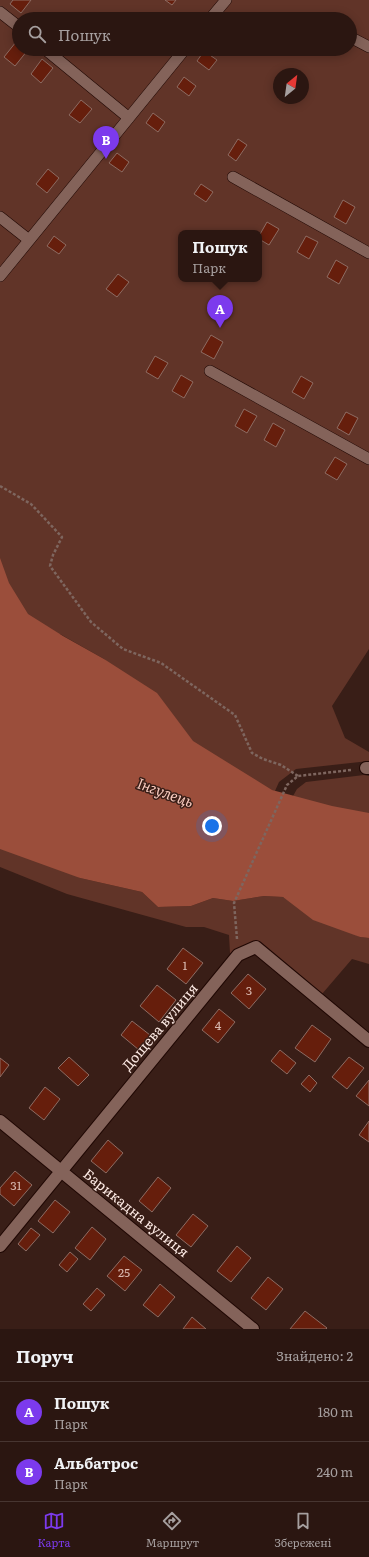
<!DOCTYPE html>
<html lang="uk">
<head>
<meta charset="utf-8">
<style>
	body { margin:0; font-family:Literata,serif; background:#331f1a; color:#f1f3f6 }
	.compass { position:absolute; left:273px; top:68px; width:36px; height:36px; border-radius:50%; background:#2b1611; box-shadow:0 2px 10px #0003; rotate:29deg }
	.you { position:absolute; left:212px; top:826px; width:14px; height:14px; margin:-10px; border:3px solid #fff; border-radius:50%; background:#1a73e8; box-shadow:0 0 0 6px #1a73e833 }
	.badge { display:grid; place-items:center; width:26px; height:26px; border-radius:50%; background:#7c3aed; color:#fff; font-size:13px; font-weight:700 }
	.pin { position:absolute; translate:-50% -33px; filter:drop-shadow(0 1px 2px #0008) }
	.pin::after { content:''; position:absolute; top:21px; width:14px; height:12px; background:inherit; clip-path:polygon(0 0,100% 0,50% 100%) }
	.popup { position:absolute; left:178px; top:230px; width:84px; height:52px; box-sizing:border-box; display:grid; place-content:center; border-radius:8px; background:#2b1611; filter:drop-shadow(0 1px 3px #0005); font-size:13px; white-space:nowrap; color:#a69f9f }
	.popup b { font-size:15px; color:#f1f3f6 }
	.popup::after { content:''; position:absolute; left:50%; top:100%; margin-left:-8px; border:8px solid transparent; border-top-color:#2b1611 }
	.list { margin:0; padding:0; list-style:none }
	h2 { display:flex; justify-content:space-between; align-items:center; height:52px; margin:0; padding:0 16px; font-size:17px }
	h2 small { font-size:13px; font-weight:400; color:#a69f9f }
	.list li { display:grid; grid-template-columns:26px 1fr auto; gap:12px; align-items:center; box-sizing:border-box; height:60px; padding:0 16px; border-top:1px solid #473531 }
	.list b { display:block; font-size:15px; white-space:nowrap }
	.list p { margin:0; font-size:13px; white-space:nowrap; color:#a69f9f }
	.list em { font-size:13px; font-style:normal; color:#a69f9f }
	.icon { flex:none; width:22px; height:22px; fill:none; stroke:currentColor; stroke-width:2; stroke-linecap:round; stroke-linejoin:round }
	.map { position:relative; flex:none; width:369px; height:1329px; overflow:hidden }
	.search { position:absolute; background:#2b1611; box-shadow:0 2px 10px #0003; left:12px; right:12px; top:12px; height:44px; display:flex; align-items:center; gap:10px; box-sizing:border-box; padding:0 14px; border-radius:22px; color:#a69f9f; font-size:15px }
	.sheet { height:172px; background:#2b1611 }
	nav { display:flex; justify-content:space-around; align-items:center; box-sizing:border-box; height:56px; border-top:1px solid #473531; background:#2b1611; font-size:11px; color:#a69f9f }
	nav a { display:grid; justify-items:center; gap:2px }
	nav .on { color:#7c3aed }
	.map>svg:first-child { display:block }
	.green { fill:#613428; fill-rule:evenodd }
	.water { fill:#9b4e3b }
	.building { fill:#661e0c; stroke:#8d6c63 }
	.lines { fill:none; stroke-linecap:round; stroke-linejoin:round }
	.lane-casing { stroke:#1f0703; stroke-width:12 }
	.street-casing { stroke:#1f0703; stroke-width:14 }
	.path { stroke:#7e665f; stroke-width:2.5; stroke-dasharray:3 2; stroke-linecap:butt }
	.lane { stroke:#84635a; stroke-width:11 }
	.street { stroke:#84635a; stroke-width:12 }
	.labels { text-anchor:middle; stroke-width:3; stroke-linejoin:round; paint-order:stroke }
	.number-label { font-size:12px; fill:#d7b7ae }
	.street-label { font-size:14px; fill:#fdeae4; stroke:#391e17 }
	.water-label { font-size:15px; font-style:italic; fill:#f8cabe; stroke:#391e17 }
</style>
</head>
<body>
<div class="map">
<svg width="369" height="1329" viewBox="0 0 369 1329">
	<rect width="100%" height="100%" fill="#391e17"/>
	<path class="green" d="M0 0H369V649L332 706 345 738 369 752V761L296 769 279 782 275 791 224 783 104 659 60 634 39 640 0 576ZM19 19H350V49H19ZM279 74H303V98H279ZM181 233H259V279H181Z
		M364 775 369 776V835L293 796 297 789 306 782Z
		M0 832 80 878 142 892 158 907 191 906 213 898 233 901 264 896 283 897 360 937 369 938V964L352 959 322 994 256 947 238 955 230 953 229 935 204 927H186L67 894 0 867Z"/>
	<path class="water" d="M0 558 9 583 28 614 63 636 104 659 157 693 193 741 272 790 332 806 369 813V938L360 937 313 920 283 897 264 896 233 901 213 898 191 906 158 907 142 892 80 878 0 849Z"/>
	<path class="building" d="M13 0H31L21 13 10 4Z
		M165 0H176L172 5Z
		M16 42 19 44V49H25L27 51 15 66 4 57Z
		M204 51 217 60 209 70 197 61Z
		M42 59 53 68 41 83 31 74Z
		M184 77 196 86 189 96 177 87Z
		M81 100 92 109 80 123 69 115Z
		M153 113 165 122 158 132 146 123Z
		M238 139 247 145 236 161 228 155Z
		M117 153 129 162 122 172 109 163Z
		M48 169 59 178 47 193 36 184Z
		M201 184 213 192 206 202 194 194Z
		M343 200 355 207 346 224 334 217Z
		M267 222 279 229 269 245 259 239V236Z
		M54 236 66 245 59 254 47 246Z
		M306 236 318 242 309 259 297 252Z
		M336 260 348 267 339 284 327 277Z
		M118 274 129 282 117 297 106 289Z
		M211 335 223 342 214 359 201 352Z
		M155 356 168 363 158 379 146 372Z
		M181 375 193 382 184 398 172 391Z
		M301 376 313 383 304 399 292 392Z
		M244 409 257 416 247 433 235 426Z
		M346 412 358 418 349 435 337 428Z
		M273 423 285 430 276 447 264 440Z
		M335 457 347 464 337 480 325 473Z
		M183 948 203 963 186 984 167 969Z
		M248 974 266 989 249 1009 231 993Z
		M157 985 176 1000 159 1022 140 1006Z
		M219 1009 235 1022 218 1043 202 1030Z
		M132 1021 150 1035 139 1050 121 1035Z
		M312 1025 331 1039 315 1062 295 1048Z
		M280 1050 296 1063 287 1074 271 1061Z
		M69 1057 89 1075 78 1086 58 1068Z
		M349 1057 364 1068 347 1089 332 1077Z
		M0 1058 9 1065 0 1077Z
		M309 1075 317 1083 310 1092 301 1084Z
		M369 1080V1106L356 1096Z
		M45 1087 60 1099 44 1120 29 1108Z
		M369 1121V1142L359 1135Z
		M108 1140 123 1153 106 1173 91 1161Z
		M15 1171 32 1185 14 1206 0 1194V1188Z
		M158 1177 171 1188 152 1212 139 1201Z
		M55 1200 70 1212 53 1233 38 1221Z
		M193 1214 208 1226 191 1247 176 1235Z
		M92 1227 106 1239 90 1260 75 1248Z
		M31 1228 40 1235 26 1251 18 1244Z
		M237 1246 251 1258 231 1282 217 1271Z
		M70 1252 78 1259 67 1272 59 1265Z
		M124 1256 142 1270 125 1291 107 1276Z
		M268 1277 283 1289 266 1310 251 1298Z
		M160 1284 175 1297 158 1317 143 1305Z
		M97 1288 105 1295 91 1311 83 1304Z
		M305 1311 327 1328 326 1329H290Z
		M192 1317 206 1329H183Z"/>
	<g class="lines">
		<g class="lane-casing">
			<path id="lane" d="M0 12 19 27
				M210 19 226 0
				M350 37 369 47
				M45 49 129 118
				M233 177 369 253
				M0 217 29 240
				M0 276 185 49
				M210 371 369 459"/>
		</g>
		<g class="street-casing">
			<path id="street" d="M366 768H369
				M0 1121 253 1329
				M0 1246 238 955 256 947 369 1041"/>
		</g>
		<path class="path" d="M0 486 31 504 62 537 53 555 50 566 91 622 123 649 161 663 235 715 252 753 263 759 281 765 298 776
			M237 939 234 903 287 785 298 776 351 770"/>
		<use href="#lane" class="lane"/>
		<use href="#street" class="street"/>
	</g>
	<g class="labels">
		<g class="number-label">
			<text x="185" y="970">1</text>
			<text x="249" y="995">3</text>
			<text x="218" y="1030">4</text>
			<text x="16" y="1190">31</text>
			<text x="124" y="1277">25</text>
		</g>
		<g class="street-label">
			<text transform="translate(160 1027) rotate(-50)" y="5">Дощева вулиця</text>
			<text transform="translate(136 1213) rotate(39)" y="5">Барикадна вулиця</text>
		</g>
		<g class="water-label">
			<text transform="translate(165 793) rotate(20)" y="5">Інгулець</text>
		</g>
	</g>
</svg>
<svg class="compass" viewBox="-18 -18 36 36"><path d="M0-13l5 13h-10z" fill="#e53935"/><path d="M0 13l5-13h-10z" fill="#a69f9f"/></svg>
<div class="you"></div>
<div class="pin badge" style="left:220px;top:328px">A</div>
<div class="popup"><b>Пошук</b>Парк</div>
<div class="pin badge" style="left:106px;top:159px">B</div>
<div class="search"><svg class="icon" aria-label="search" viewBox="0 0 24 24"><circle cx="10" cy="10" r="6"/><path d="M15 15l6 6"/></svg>Пошук</div>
</div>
<section class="sheet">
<h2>Поруч<small>Знайдено: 2</small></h2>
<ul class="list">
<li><span class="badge">A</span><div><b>Пошук</b><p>Парк</p></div><em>180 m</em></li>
<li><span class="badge">B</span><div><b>Альбатрос</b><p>Парк</p></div><em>240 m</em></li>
</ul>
</section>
<nav>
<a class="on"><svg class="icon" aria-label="map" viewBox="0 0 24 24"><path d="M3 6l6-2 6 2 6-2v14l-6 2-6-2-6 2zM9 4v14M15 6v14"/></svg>Карта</a>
<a><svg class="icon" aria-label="directions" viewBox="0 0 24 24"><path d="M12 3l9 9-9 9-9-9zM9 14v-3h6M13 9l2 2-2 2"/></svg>Маршрут</a>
<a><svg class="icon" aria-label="saved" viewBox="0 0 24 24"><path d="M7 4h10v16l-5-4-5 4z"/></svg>Збережені</a>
</nav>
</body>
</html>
